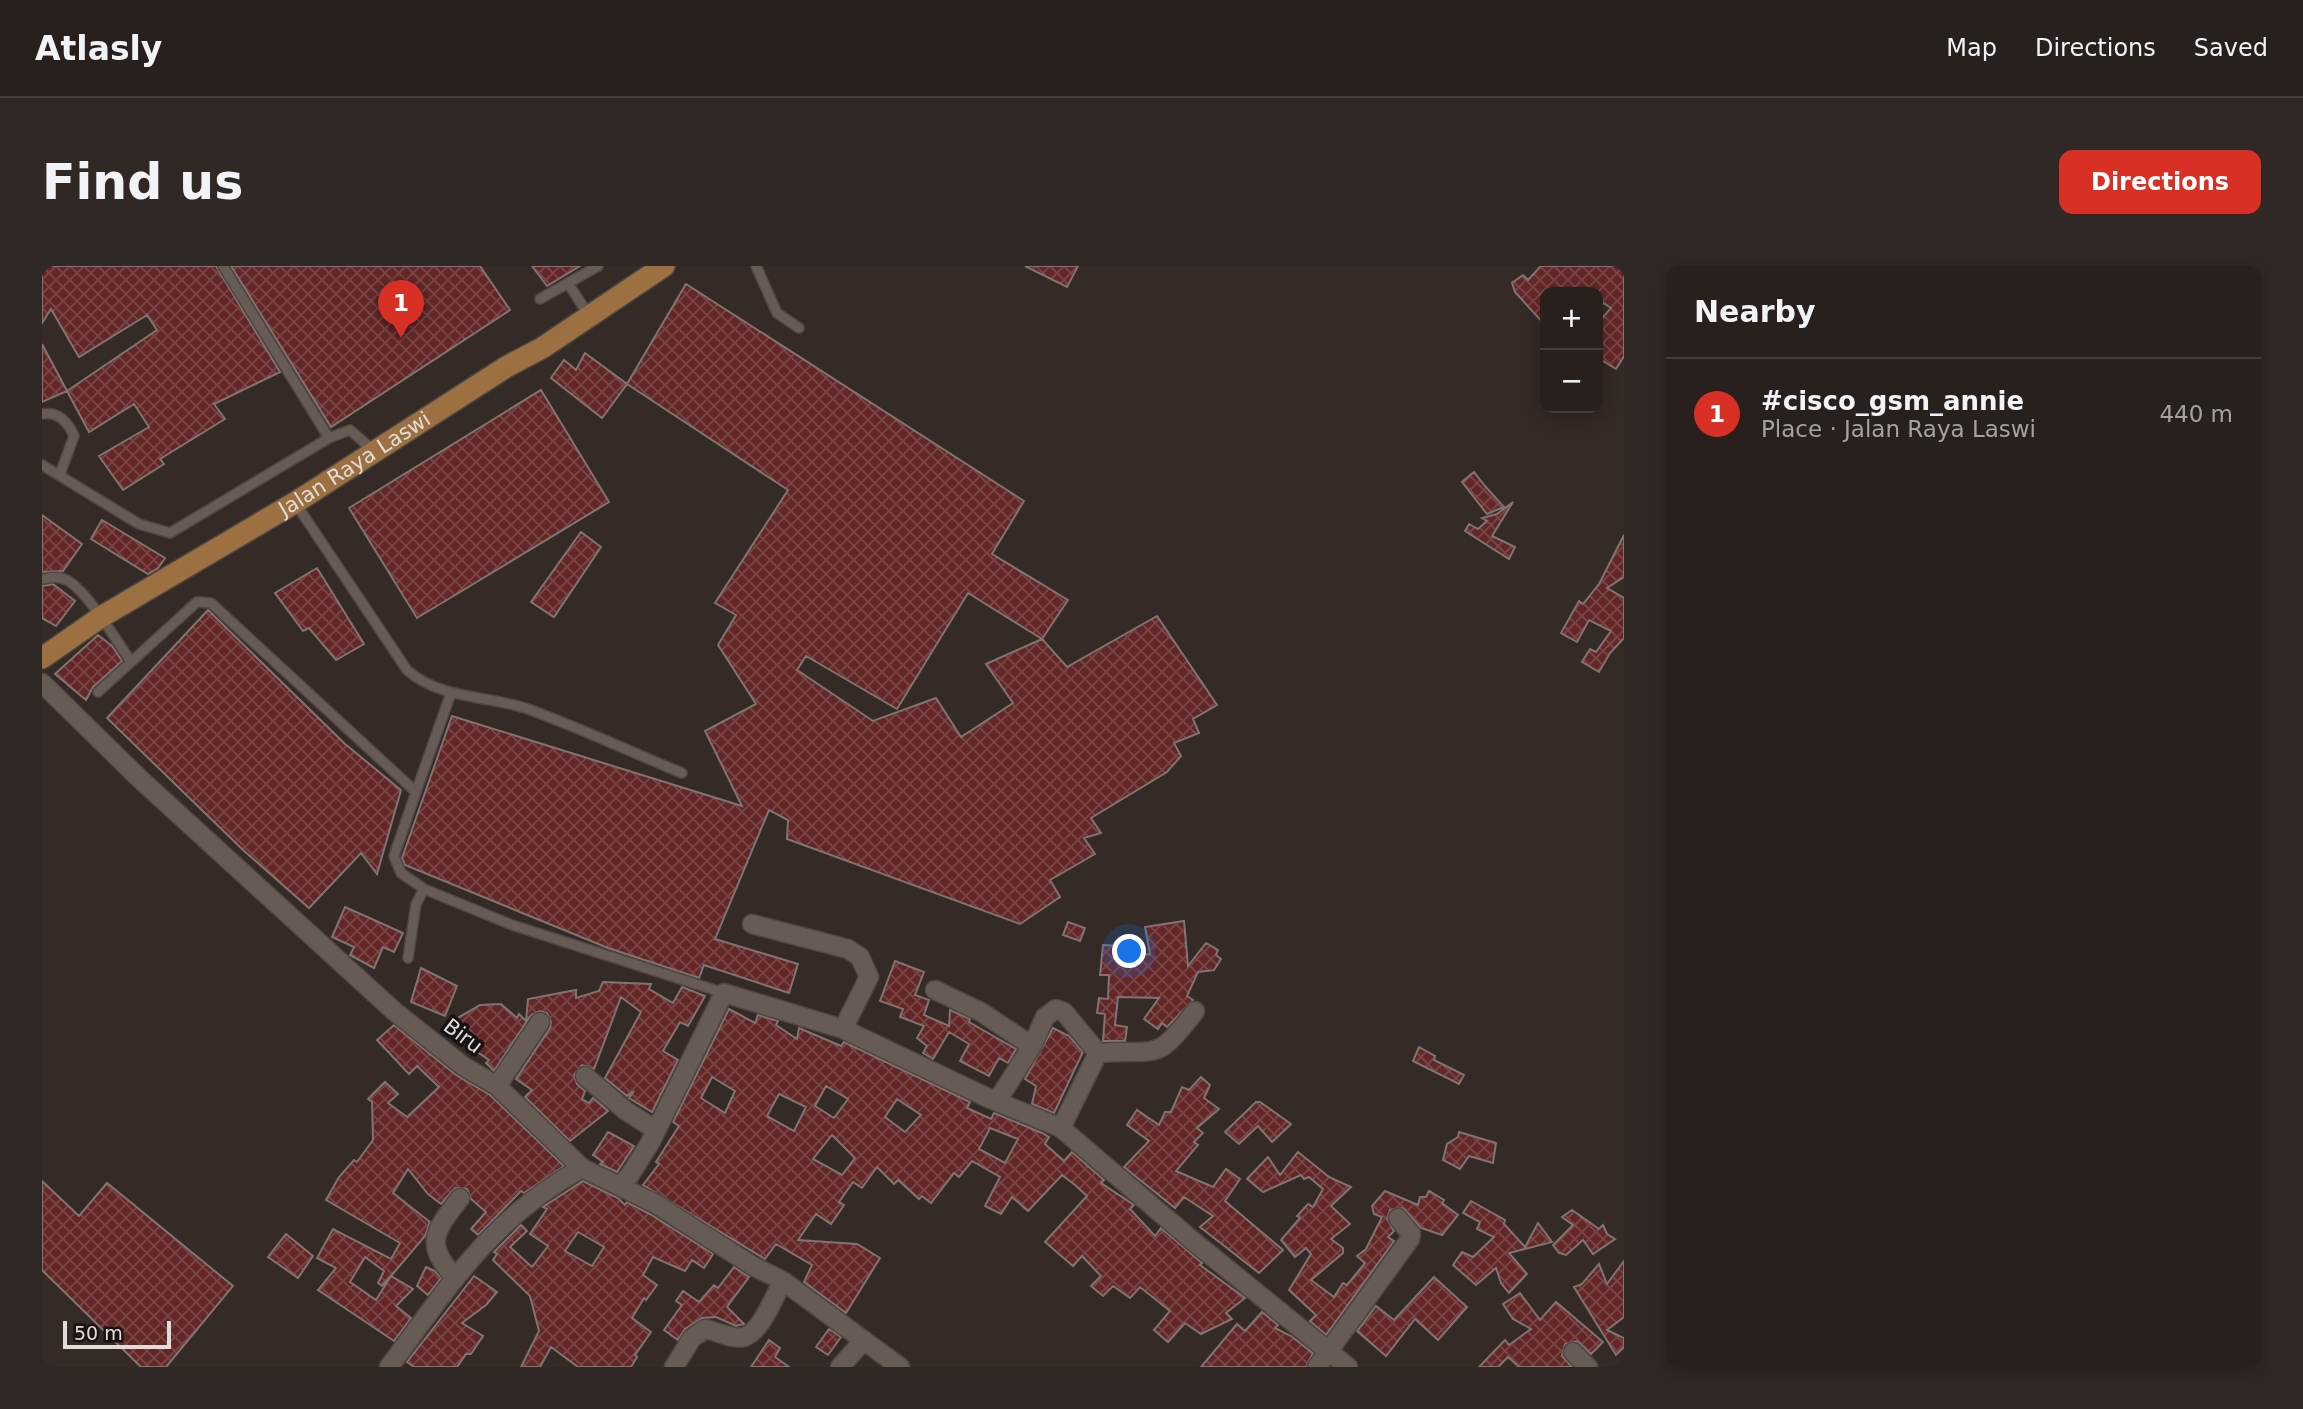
<!DOCTYPE html>
<html lang="en">
<head>
<meta charset="utf-8">
<style>
	body { margin:0; font-family:"DejaVu Sans",sans-serif; background:#2f2825; color:#f1f3f6 }
	.controls { position:absolute; right:21px; top:21px; display:grid; overflow:hidden; border-radius:14px; box-shadow:0 4px 18px #0003 }
	.controls button { width:63px; height:63px; display:grid; place-items:center; padding:0; border:0; border-bottom:2px solid #433e3b; background:#27201c; color:#f1f3f6; font:35px sans-serif }
	.scale { position:absolute; left:21px; bottom:18px; width:108px; box-sizing:border-box; padding-left:7px; border:4px solid #e2dcd9; border-top:0; font-size:19px; line-height:24px; white-space:nowrap; color:#e2dcd9; -webkit-text-stroke:5px #181312; paint-order:stroke }
	.you { position:absolute; left:1088px; top:686px; width:24px; height:24px; margin:-18px; border:5px solid #fff; border-radius:50%; background:#1a73e8; box-shadow:0 0 0 10px #1a73e833 }
	.badge { display:grid; place-items:center; width:46px; height:46px; border-radius:50%; background:#d93025; color:#fff; font-size:23px; font-weight:700 }
	.pin { position:absolute; translate:-50% -58px; filter:drop-shadow(0 2px 4px #0008) }
	.pin::after { content:''; position:absolute; top:37px; width:24px; height:21px; background:inherit; clip-path:polygon(0 0,100% 0,50% 100%) }
	.list { margin:0; padding:0; list-style:none }
	h2 { display:flex; justify-content:space-between; align-items:center; height:91px; margin:0; padding:0 28px; font-size:30px }
	h2 small { font-size:23px; font-weight:400; color:#a4a3a3 }
	.list li { display:grid; grid-template-columns:46px 1fr auto; gap:21px; align-items:center; box-sizing:border-box; height:112px; padding:0 28px; border-top:2px solid #433e3b }
	.list b { display:block; font-size:26px; white-space:nowrap }
	.list p { margin:0; font-size:23px; white-space:nowrap; color:#a4a3a3 }
	.list em { font-size:23px; font-style:normal; color:#a4a3a3 }
	.map { position:relative; flex:none; width:1582px; height:1101px; overflow:hidden; border-radius:14px }
	header { display:flex; align-items:center; gap:42px; box-sizing:border-box; height:98px; padding:0 35px; background:#27201c; border-bottom:2px solid #433e3b }
	header strong { font-size:33px }
	nav { display:flex; gap:38px; margin-inline-start:auto; font-size:24px }
	.intro { display:flex; align-items:center; justify-content:space-between; box-sizing:border-box; height:168px; padding:0 42px }
	h1 { margin:0; font-size:49px }
	.button { padding:18px 32px; border-radius:14px; background:#d93025; color:#fff; font-size:24px; font-weight:700 }
	main { display:flex; gap:42px; padding:0 42px }
	aside { flex:1; background:#27201c; border-radius:14px; box-shadow:0 4px 18px #0003 }
	.map>svg:first-child { display:block }
	.building { fill:url(#building-cross-hatch); stroke:#807372; stroke-width:2; fill-rule:evenodd }
	.lines { fill:none; stroke-linecap:round; stroke-linejoin:round }
	.service-casing { stroke:#4f4743; stroke-width:12 }
	.minor-casing { stroke:#4f4743; stroke-width:21 }
	.primary-casing { stroke:#4f4743; stroke-width:24 }
	.service { stroke:#675b56; stroke-width:9 }
	.minor { stroke:#675b56; stroke-width:18 }
	.primary { stroke:#9c7041; stroke-width:21 }
	.labels { text-anchor:middle; stroke-width:7; stroke-linejoin:round; paint-order:stroke }
	.street-label { font-size:21px; fill:#e2dcd9; stroke:#181312 }
</style>
</head>
<body>
<header>
<strong>Atlasly</strong>
<nav><a>Map</a><a>Directions</a><a>Saved</a></nav>
</header>
<div class="intro"><h1>Find us</h1><a class="button">Directions</a></div>
<main>
<div class="map">
<svg width="1582" height="1101" viewBox="0 0 1582 1101">
	<defs>
		<pattern id="building-cross-hatch" width="8" height="8" patternUnits="userSpaceOnUse" patternTransform="scale(1.75)"><rect width="8" height="8" fill="#642728"/><path d="M0 0l8 8M0 8l8-8" fill="none" stroke="#7a4647"/></pattern>
	</defs>
	<rect width="100%" height="100%" fill="#342a26"/>
	<path class="building" d="M0 0H174L238 106 172 138 183 153 118 193 122 198 81 224 57 190 107 161 92 138 47 166 25 125 115 64 105 49 37 91 9 43 0 57Z
		M189 0H438L468 44 289 161Z
		M490 0H538L505 20Z
		M983 0H1036L1025 21Z
		M1499 0H1582V90L1574 103 1556 92V57L1569 42 1556 34V26H1503V59L1473 26 1470 17 1481 9 1486 14Z
		M644 18 982 235 950 288 1026 334 1000 373 1025 401 1115 350 1175 439 1151 453 1157 467 1132 477 1139 490 1125 506 1049 552 1059 567 1042 572 1053 588 1008 614 1018 631 978 658 745 573 746 554 727 544 673 673 756 698 747 727 662 699 657 712 566 682 363 599 360 592 410 450 700 540 663 465 714 438 676 379 694 349 673 337 746 224 585 118ZM926 327 1000 373 944 398 971 437 919 471 894 432 831 455 755 404 764 390 855 443Z
		M0 78 25 125 0 136Z
		M543 87 585 118 560 152 509 112 522 94 534 104Z
		M499 124 567 236 375 352 307 242Z
		M1432 206 1443 220 1462 241 1445 248 1420 216Z
		M1471 236 1450 270 1473 281 1467 293 1423 265 1427 258 1436 263 1445 255 1440 252 1455 248Z
		M0 249 40 278 21 305 0 306Z
		M60 254 123 292 116 302 106 308 49 273Z
		M539 266 559 281 512 351 489 336Z
		M1582 269V311L1565 322 1582 332V372L1568 387 1557 406 1540 396 1548 383 1554 386 1569 365 1547 354 1535 376 1519 367 1537 335 1541 338 1557 318Z
		M275 302 322 378 294 394 267 362 261 365 233 327Z
		M11 318 33 335 14 360 0 352V320Z
		M166 344 303 478 359 524 335 608 319 587 267 642 201 584 65 452Z
		M56 369 70 380 80 395 51 421 44 434 13 408Z
		M303 641 361 667 352 686 341 681 332 702 308 689 312 681 290 671Z
		M1142 655 1146 700 1164 677 1176 684 1174 689 1179 693 1172 704 1156 706 1145 730 1151 734 1125 761 1120 757 1116 763 1102 753 1117 732 1076 731 1073 759 1085 761 1083 775H1061L1063 748 1055 747 1057 732 1066 733 1067 709H1058L1061 679 1080 680 1079 691 1108 688 1103 661Z
		M1026 656 1043 662 1038 675 1021 669Z
		M853 695 882 706 873 729 887 734 882 749 907 760 908 744 928 753 927 756 974 783 966 797 957 792 947 810 918 795 927 778 907 766 891 793 881 787 885 780 875 772 882 760 858 751 861 743 838 735Z
		M379 702 415 720 403 750 369 736Z
		M561 716 609 718 607 723 631 737 640 721 663 730 646 760 638 756 621 785 636 794 610 846 587 832 592 825 585 830 563 812 599 746 579 731 552 803 540 799 532 809 535 818 543 825 540 833 547 837 551 832 566 845 528 875 483 831 490 824 474 813 508 762 509 756 505 747 498 745 489 749 452 805 444 797 447 794 405 766 414 753 438 739 459 738 475 752 477 748 484 755 486 733 534 724V732L557 725Z
		M687 743 713 757 716 749 736 755 734 759 755 773 757 762 799 780 802 776 928 836 925 842 949 853 952 847 1000 867 1007 871 1003 878 1022 895 1030 886 1062 914 1059 917 1092 939 1088 943 1113 970 1119 962 1160 997 1158 999 1203 1032 1184 1047 1190 1053 1159 1068 1143 1057 1126 1076 1112 1064 1128 1045 1098 1021 1088 1032 1071 1020 1061 1030 1049 1020 1059 1010 1040 990 1031 1000 1003 976 1045 930 1033 919 1020 909 986 945 970 931 959 948 943 940 958 911 930 895 917 911 912 907 889 937 880 930 877 933 856 914 852 918 835 901 820 922 811 916 797 936 802 939 789 958 774 948 756 974 815 978 838 992 804 1047 762 1016 770 999 734 978 723 993 601 919 617 898 614 896 637 860 631 856ZM670 811 693 825 683 847 659 832ZM784 820 806 833 792 852 773 840ZM737 828 764 841 752 865 725 850ZM855 833 879 849 863 866 843 851ZM948 862 976 873 963 897 937 883ZM790 869 813 892 800 909 771 893Z
		M352 759 414 809 448 829 522 900 482 927 479 925 436 969 429 963 444 946 429 933 425 923 413 922 399 938 386 928 366 903 351 927 388 956 383 970 349 1010 371 1023 354 1040 369 1052 352 1075 276 1024 294 1002 275 992 291 963 349 993 358 977 284 934 297 911 312 894 315 896 331 874 330 836 326 833 343 816 356 828 346 837 365 851 397 821 375 800 367 808 335 774ZM323 991 342 1005 336 1017 340 1020 349 1010 334 1034 308 1016Z
		M1011 762 1027 770 1041 786 1012 847 990 838 994 820 983 813Z
		M1377 781 1393 790 1392 794 1422 809 1417 818 1371 795Z
		M1159 811 1168 819 1162 832 1177 843 1155 862 1161 867 1152 876 1156 879 1134 905 1171 921 1184 903 1198 913 1183 935 1241 984 1217 1007 1158 961 1171 950 1142 931 1133 942 1082 901 1107 875 1085 859 1095 844 1117 859 1123 846H1129L1140 821 1147 824Z
		M1214 836H1218L1249 858 1230 876 1216 860 1197 878 1183 866Z
		M566 866 592 880 575 906 558 898 561 896 551 889Z
		M1417 866 1454 877 1451 897 1427 890 1418 903 1401 894 1405 878 1416 871Z
		M1256 886 1287 911 1309 921 1289 940 1308 958 1289 973 1301 982V987L1269 1014 1292 1031 1301 1017 1305 1019 1323 997 1315 990 1324 983 1340 951 1332 948 1330 940 1343 925 1376 939 1378 931H1384L1387 925 1402 934 1400 937 1416 949 1400 969 1379 962 1361 942 1348 944 1345 953 1352 965 1346 971 1352 975 1284 1069 1268 1055 1274 1049 1247 1024 1269 988 1264 982 1253 991 1239 974 1258 952 1255 950 1266 938 1271 941 1281 923 1267 911 1262 913 1259 909 1221 926 1205 913 1226 891 1238 909Z
		M0 915 37 950 65 917 191 1020 124 1101H99L0 1004Z
		M541 915 576 932 583 939 585 936 608 948 671 988 662 1002 650 994 643 1005 611 991 601 1009 615 1019 604 1034 602 1032 590 1052 609 1066 593 1089 595 1091 589 1101H536L509 1081 498 1101H479L497 1065 488 1030 451 994 455 988 452 986 479 959 485 965 468 981 490 1001 506 980 488 968 505 943 501 941ZM536 966 562 981 550 1000 523 985Z
		M1429 935 1463 954 1462 958 1483 981 1496 957 1510 976 1467 987 1485 1008 1467 1027 1459 1017 1454 1002 1434 1019 1411 999 1420 986 1431 991 1452 971 1435 963 1438 956 1421 947Z
		M1530 944 1557 963 1561 959 1565 968 1573 973 1551 988 1541 974 1524 989 1517 987 1511 979 1531 959 1520 951Z
		M244 968 271 990 256 1012 226 991Z
		M1582 995V1051L1565 1064 1582 1072V1081L1574 1089 1532 1021 1540 1018 1557 998 1565 1018Z
		M384 1001 393 1005 399 1012 386 1029 375 1020Z
		M692 1001 707 1011 685 1041 702 1058 694 1060 674 1051 660 1052 643 1063 636 1074 622 1064 640 1039 634 1035 641 1025 657 1036 672 1019 676 1022Z
		M432 1010 455 1026 444 1039 420 1057 441 1070 429 1088H424L415 1101H372L365 1096Z
		M1392 1011 1425 1041 1396 1074 1373 1053 1344 1090 1315 1065 1334 1040 1352 1054Z
		M1478 1027 1498 1054 1514 1036 1561 1076 1549 1088 1535 1075 1523 1078 1520 1090 1530 1101H1477L1466 1091 1456 1101H1437L1463 1074 1467 1079 1489 1063 1471 1053 1461 1038Z
		M1220 1046 1236 1059 1233 1062 1249 1070 1271 1087 1264 1101H1159L1195 1058 1203 1065Z
		M787 1063 799 1071 786 1089 774 1081Z
		M727 1074 738 1082 733 1091 747 1101H709Z"/>
	<g class="lines">
		<g class="service-casing">
			<path id="service" d="M181 0 287 172 308 164 332 185
				M714 0 735 47 757 62
				M526 17 547 50
				M498 33 556 0
				M0 148C16 145 26 156 32 170L18 208
				M0 199 97 258 128 267 287 172
				M254 238 365 404C399 434 445 429 486 443 538 462 589 486 640 507
				M0 313C7 312 15 310 22 313 42 319 76 377 89 396
				M56 426 155 336 169 337 374 526 352 590 359 607 382 623 470 659 682 727
				M374 526 409 427
				M366 692 374 638 382 623"/>
		</g>
		<g class="minor-casing">
			<path id="minor" d="M0 417 98 513 352 745 421 800 455 820 540 902 614 938 711 1000 741 1015 858 1101
				M710 658 806 683 818 691 827 711 801 763
				M893 724 939 746 990 780
				M543 810 584 845 614 864
				M455 820 498 756
				M955 835 990 780 1003 751 1014 743 1022 746 1056 787
				M1019 862 1056 787C1115 782 1113 799 1153 745
				M577 920 588 909 608 877 682 727 801 763 946 832 1019 862 1151 975 1306 1101
				M413 1012C382 977 392 966 418 932
				M1531 1086 1546 1101
				M347 1101C407 1020 449 952 540 902
				M632 1101 650 1072 663 1063C674 1065 691 1074 702 1071 720 1065 732 1030 741 1015
				M798 1101 822 1074
				M1275 1101 1368 973 1369 968 1356 952"/>
		</g>
		<g class="primary-casing">
			<g id="primary">
				<path id="s1" d="M0 392 59 351 254 236 464 101 500 82 622 0"/>
			</g>
		</g>
		<use href="#service" class="service"/>
		<use href="#minor" class="minor"/>
		<use href="#primary" class="primary"/>
	</g>
	<g class="labels">
		<g class="street-label">
			<text dy="7" stroke="none"><textPath href="#s1" startOffset="368">Jalan Raya Laswi</textPath></text>
			<text transform="translate(421 770) rotate(37)" y="7">Biru</text>
		</g>
	</g>
</svg>
<div class="controls">
<button>+</button>
<button>−</button>
</div>
<div class="scale">50 m</div>
<div class="you"></div>
<div class="pin badge" style="left:359px;top:72px">1</div>
</div>
<aside>
<h2>Nearby<small></small></h2>
<ul class="list">
<li><span class="badge">1</span><div><b>#cisco_gsm_annie</b><p>Place · Jalan Raya Laswi</p></div><em>440 m</em></li>
</ul>
</aside>
</main>
</body>
</html>
